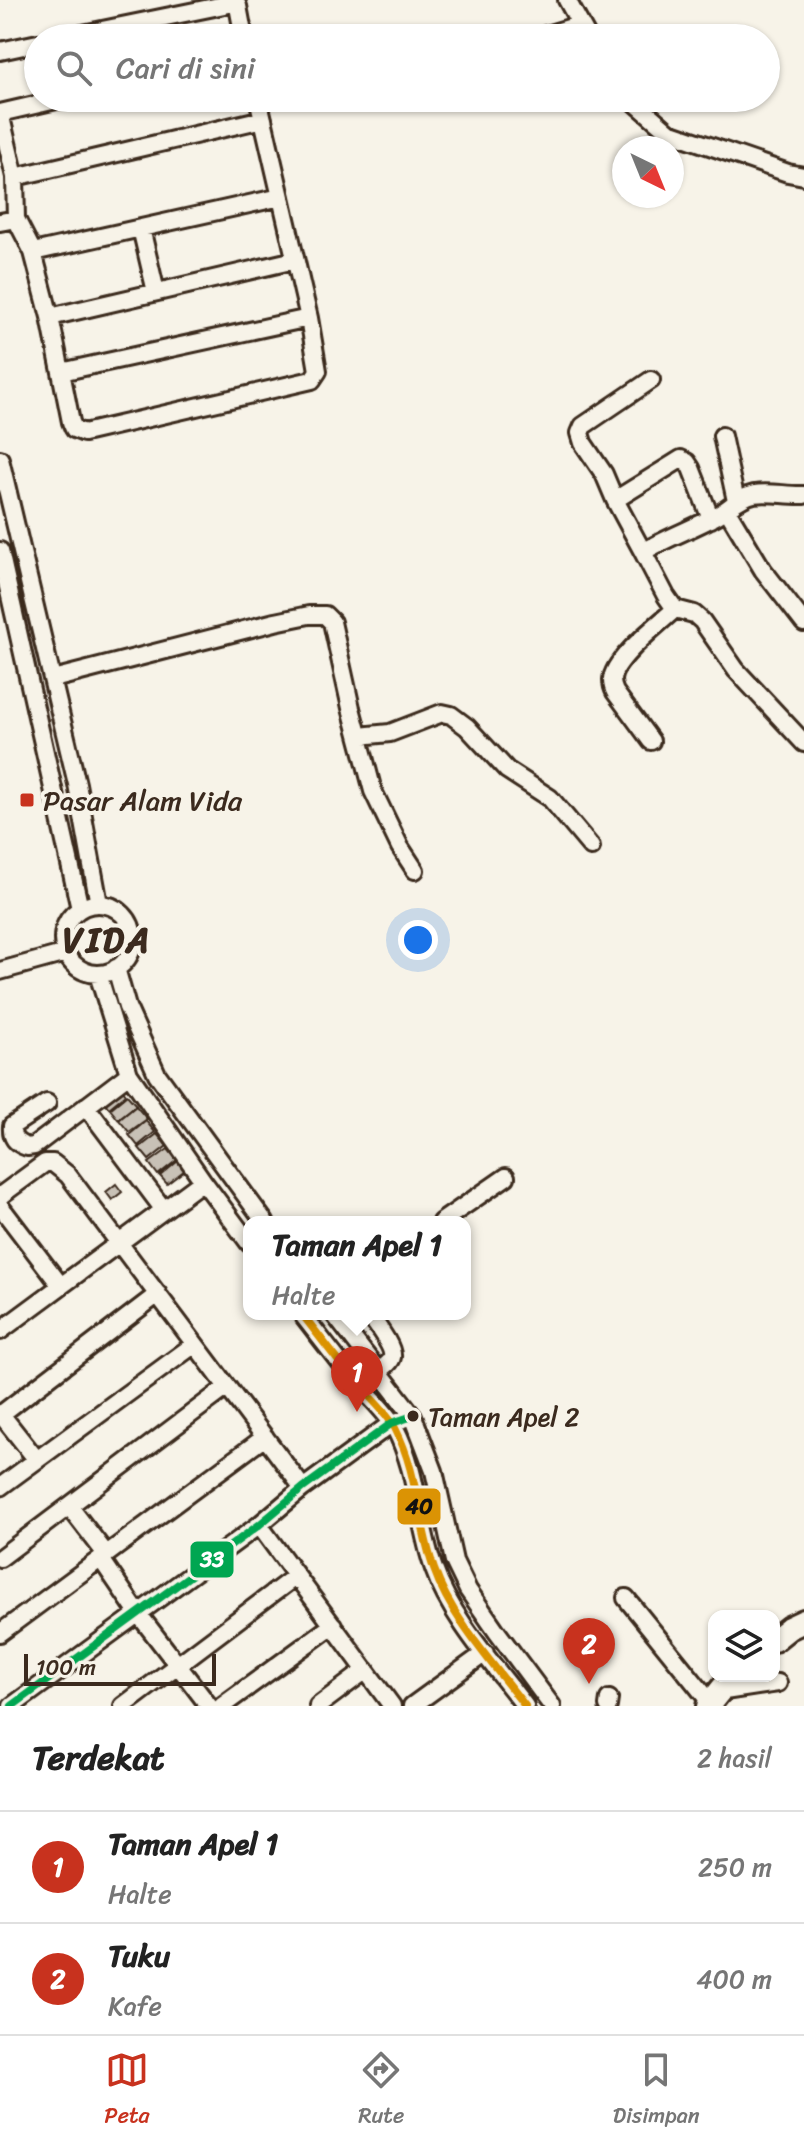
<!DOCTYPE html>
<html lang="id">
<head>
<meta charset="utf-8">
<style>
	body { margin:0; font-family:Sriracha,sans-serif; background:#f6f6f6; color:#222 }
	.controls { position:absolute; right:24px; bottom:24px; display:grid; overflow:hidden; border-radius:16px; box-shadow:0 2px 6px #0004 }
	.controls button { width:72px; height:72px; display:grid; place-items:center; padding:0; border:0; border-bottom:2px solid #e0e0e0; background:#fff; color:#222; font:40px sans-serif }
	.compass { position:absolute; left:612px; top:136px; width:72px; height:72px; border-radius:50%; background:#fff; box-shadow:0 2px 6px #0004; rotate:137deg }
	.scale { position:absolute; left:24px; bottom:20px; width:192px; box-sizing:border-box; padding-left:8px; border:4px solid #3b2a1e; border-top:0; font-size:22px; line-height:28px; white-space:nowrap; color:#3b2a1e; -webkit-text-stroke:6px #f7f3e8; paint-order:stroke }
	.you { position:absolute; left:418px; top:940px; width:28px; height:28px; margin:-20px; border:6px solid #fff; border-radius:50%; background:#1a73e8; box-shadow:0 0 0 12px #1a73e833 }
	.badge { display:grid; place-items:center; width:52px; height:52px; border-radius:50%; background:#c8321e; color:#fff; font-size:26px; font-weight:700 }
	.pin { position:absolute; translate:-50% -66px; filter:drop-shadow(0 2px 4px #0008) }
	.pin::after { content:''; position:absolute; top:42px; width:28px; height:24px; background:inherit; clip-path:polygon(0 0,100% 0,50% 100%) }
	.popup { position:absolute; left:243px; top:1216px; width:228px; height:104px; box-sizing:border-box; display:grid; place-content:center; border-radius:16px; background:#fff; filter:drop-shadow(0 2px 6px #0005); font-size:26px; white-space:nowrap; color:#767676 }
	.popup b { font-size:30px; color:#222 }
	.popup::after { content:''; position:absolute; left:50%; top:100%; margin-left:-16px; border:16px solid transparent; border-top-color:#fff }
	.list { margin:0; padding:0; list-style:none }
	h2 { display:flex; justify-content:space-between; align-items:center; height:104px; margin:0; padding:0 32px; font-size:34px }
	h2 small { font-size:26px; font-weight:400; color:#767676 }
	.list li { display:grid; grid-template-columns:52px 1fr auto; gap:24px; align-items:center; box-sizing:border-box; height:112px; padding:0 32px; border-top:2px solid #e0e0e0 }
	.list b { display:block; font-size:30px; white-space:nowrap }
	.list p { margin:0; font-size:26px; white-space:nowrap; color:#767676 }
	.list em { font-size:26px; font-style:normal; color:#767676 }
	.icon { flex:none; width:44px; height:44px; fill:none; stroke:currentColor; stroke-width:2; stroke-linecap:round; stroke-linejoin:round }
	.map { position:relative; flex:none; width:804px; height:1706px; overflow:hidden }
	.search { position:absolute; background:#fff; box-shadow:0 2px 6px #0004; left:24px; right:24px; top:24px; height:88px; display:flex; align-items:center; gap:20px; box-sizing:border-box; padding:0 28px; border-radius:44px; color:#767676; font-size:30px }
	.sheet { height:328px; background:#fff }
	nav { display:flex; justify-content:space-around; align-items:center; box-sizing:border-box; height:112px; border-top:2px solid #e0e0e0; background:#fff; font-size:22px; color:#767676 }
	nav a { display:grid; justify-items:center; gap:4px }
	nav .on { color:#c8321e }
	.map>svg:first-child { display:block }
	.building { fill:#c8c1b6; stroke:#3b2a1e; stroke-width:2 }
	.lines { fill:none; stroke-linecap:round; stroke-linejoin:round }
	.minor-casing { stroke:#3b2a1e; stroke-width:22 }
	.major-casing { stroke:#3b2a1e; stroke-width:28 }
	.minor { stroke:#f7f3e8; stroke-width:16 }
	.major { stroke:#f7f3e8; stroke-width:22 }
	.bus-1-casing { stroke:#f7f3e8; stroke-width:14 }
	.bus-2-casing { stroke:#f7f3e8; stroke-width:14 }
	.bus-1 { stroke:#db9304; stroke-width:8 }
	.bus-2 { stroke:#00a651; stroke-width:8 }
	.poi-dot { fill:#c8321e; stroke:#f7f3e8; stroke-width:3 }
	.bus-dot { fill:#3b2a1e; stroke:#f7f3e8; stroke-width:3 }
	.labels { text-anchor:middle; stroke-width:8; stroke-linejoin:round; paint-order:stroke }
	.bus-label { font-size:26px; fill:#3b2a1e; stroke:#f7f3e8; text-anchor:start }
	.poi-label { font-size:28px; fill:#3b2a1e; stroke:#f7f3e8; text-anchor:start }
	.district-label { font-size:36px; font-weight:bold; letter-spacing:2px; fill:#3b2a1e; stroke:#f7f3e8 }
	.line-badge { stroke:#f7f3e8; stroke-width:3 }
	.badge-label { font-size:22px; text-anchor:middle; font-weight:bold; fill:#fff }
	.pale-badge-label { font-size:22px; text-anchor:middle; font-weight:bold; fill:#111 }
</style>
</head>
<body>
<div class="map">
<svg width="804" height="1706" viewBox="0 0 804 1706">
	<rect width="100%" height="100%" fill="#f7f3e8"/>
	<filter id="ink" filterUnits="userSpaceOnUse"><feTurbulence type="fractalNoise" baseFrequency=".0125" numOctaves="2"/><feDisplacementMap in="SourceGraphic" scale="16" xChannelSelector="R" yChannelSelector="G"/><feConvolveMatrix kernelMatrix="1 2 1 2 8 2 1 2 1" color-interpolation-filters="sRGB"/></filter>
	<g filter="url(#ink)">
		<path class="building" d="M120 1086 126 1094 109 1108 102 1099Z
			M127 1095 136 1105 118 1119 110 1109Z
			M136 1106 147 1119 129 1132 119 1120Z
			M146 1121 155 1132 138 1146 129 1135Z
			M157 1134 167 1146 149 1160 139 1148Z
			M168 1149 177 1160 158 1175 149 1163Z
			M178 1161 185 1170 167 1184 160 1176Z
			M116 1184 122 1192 112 1200 106 1192Z"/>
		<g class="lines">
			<g class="minor-casing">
				<path id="minor" d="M567 0 588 38
					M63 38 234 3 238 6 244 38
					M536 38 579 25
					M0 51 38 43
					M630 98 669 132 788 173 804 176
					M0 113 15 177 16 219 33 252 50 317 71 422 74 429 84 433 312 380 318 371 309 318 258 98
					M0 113 65 98
					M15 177 263 119
					M0 222 16 219
					M141 228 156 292
					M33 252 281 197
					M50 317 295 260
					M61 372 309 318
					M651 380 583 426 580 433 583 443 604 474 615 500 643 552C666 538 692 529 716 516 729 509 739 497 754 494 769 491 788 496 804 495
					M722 436 736 501
					M0 459 77 784 99 904
					M615 500 681 459 687 462 691 468 711 519
					M727 510 763 570 804 623
					M0 551 80 909
					M643 552 666 596 675 609 694 614 702 621 736 670 804 743
					M53 679 275 622 309 615H325L332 622 351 708 373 791 400 847 415 870
					M359 736 390 733 442 713 451 715 467 727 507 770 550 798 591 847
					M651 741 615 692C613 688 612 685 612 680 613 659 659 624 675 609
					M63 939a35 35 0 1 1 70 0a35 35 0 1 1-70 0Z
					M116 968 127 1007 157 1074 265 1222
					M0 971 66 953
					M98 974 129 1074 203 1181 249 1243
					M47 1103 12 1126C11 1138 16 1143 27 1147L34 1146 129 1074
					M86 1106 164 1210
					M0 1196 45 1163H53L68 1175 303 1488
					M0 1206 61 1286
					M441 1222 506 1177
					M302 1314C320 1337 337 1360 355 1381 368 1396 386 1411 395 1428 419 1475 417 1522 434 1569 451 1618 494 1665 525 1706
					M334 1314 413 1416 434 1471 454 1561 468 1590 497 1632 552 1706
					M369 1314C374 1322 394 1347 392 1357 391 1363 382 1368 378 1371
					M0 1331 203 1181
					M0 1413 37 1460
					M0 1415 158 1294
					M0 1487 195 1344
					M69 1506 106 1554
					M259 1525 392 1706
					M0 1558 227 1387
					M101 1559 137 1612 209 1706
					M626 1598 710 1702
					M0 1633 265 1437
					M718 1692 778 1683
					M12 1706 259 1525 303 1488 392 1423 413 1416
					M123 1706 296 1576
					M222 1706 333 1625
					M318 1706 366 1670
					M412 1706 485 1653
					M608 1706 609 1699"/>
			</g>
			<g class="major-casing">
				<path id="major" d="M774 1640 789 1628 804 1621
					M708 1706 732 1676"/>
			</g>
			<use href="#minor" class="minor"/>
			<use href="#major" class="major"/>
			<g class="bus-1-casing">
				<path id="bus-1" d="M302 1314C320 1337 337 1360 355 1381 368 1396 386 1411 395 1428 419 1475 417 1522 434 1569 451 1618 494 1665 525 1706"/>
			</g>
			<g class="bus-2-casing">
				<path id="bus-2" d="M12 1706 259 1525 303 1488 392 1423 413 1416"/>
			</g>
			<use href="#bus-1" class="bus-1"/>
			<use href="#bus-2" class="bus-2"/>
		</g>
	</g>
	<rect class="poi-dot" x="19" y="792" width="16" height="16" rx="4"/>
	<circle class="bus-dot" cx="413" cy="1416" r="7"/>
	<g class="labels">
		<g class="bus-label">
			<text x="428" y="1426">Taman Apel 2</text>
		</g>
		<g class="poi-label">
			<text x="43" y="810">Pasar Alam Vida</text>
		</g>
		<g class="district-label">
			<text x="107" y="952">VIDA</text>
		</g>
	</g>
	<g class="line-badge">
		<rect x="396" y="1487" width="46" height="39" rx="8" fill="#db9304"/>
		<rect x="189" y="1540" width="46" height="39" rx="8" fill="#00a651"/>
	</g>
	<g class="badge-label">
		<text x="212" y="1567">33</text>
	</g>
	<g class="pale-badge-label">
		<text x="419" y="1514">40</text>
	</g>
</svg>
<div class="controls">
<button><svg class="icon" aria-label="layers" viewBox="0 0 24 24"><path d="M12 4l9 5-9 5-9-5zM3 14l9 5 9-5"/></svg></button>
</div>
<svg class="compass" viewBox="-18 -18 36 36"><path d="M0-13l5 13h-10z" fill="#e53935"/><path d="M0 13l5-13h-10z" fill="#767676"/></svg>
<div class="scale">100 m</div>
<div class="you"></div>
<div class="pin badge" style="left:357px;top:1412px">1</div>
<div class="popup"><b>Taman Apel 1</b>Halte</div>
<div class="pin badge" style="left:589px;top:1684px">2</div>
<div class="search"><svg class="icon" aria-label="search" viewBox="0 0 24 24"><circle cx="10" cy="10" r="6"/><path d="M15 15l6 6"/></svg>Cari di sini</div>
</div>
<section class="sheet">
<h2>Terdekat<small>2 hasil</small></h2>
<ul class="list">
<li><span class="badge">1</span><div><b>Taman Apel 1</b><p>Halte</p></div><em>250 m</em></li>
<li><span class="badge">2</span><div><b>Tuku</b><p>Kafe</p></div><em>400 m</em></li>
</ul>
</section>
<nav>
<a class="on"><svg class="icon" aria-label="map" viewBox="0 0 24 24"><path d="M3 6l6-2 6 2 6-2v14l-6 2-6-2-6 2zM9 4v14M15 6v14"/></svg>Peta</a>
<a><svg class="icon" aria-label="directions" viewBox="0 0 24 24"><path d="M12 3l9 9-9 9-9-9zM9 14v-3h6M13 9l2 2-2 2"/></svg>Rute</a>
<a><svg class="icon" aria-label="saved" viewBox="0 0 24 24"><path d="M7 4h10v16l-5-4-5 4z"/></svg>Disimpan</a>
</nav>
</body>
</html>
